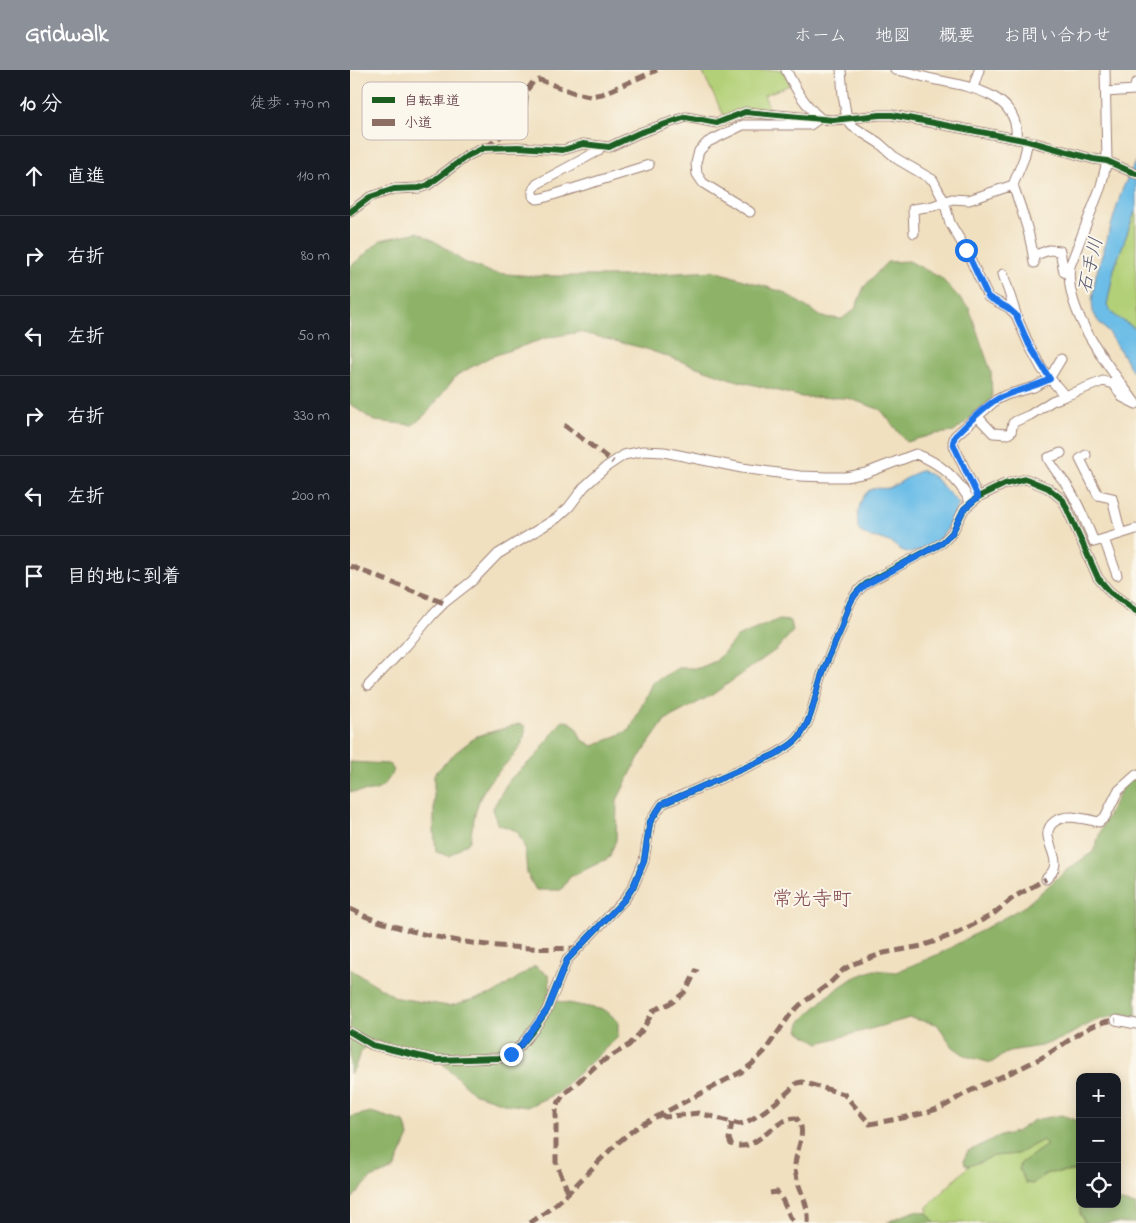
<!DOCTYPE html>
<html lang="ja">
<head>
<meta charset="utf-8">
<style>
	body { margin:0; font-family:"Indie Flower","Klee One",sans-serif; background:#242831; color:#f1f3f6 }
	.controls { position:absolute; right:15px; bottom:15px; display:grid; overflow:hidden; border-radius:10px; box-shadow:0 2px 12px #0003 }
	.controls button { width:45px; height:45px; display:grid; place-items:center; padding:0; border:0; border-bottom:1px solid #363941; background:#171b24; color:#f1f3f6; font:25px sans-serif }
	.stop { position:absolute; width:15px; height:15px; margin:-11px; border:4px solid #1a73e8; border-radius:50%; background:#fff }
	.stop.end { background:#1a73e8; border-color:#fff; box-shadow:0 1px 5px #0008 }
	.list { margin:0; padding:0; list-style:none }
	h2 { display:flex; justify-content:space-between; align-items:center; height:65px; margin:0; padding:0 20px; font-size:21px }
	h2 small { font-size:16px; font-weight:400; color:#9ea1a6 }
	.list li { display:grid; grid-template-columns:32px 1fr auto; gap:15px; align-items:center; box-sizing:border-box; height:80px; padding:0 20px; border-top:1px solid #363941 }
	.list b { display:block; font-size:19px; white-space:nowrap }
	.list em { font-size:16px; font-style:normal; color:#9ea1a6 }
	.icon { flex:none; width:28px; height:28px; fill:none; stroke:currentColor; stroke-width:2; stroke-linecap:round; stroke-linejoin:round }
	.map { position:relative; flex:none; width:786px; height:1153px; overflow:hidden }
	header { display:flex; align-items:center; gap:30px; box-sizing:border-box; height:70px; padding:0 25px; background:#8c9099; color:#fff }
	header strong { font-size:24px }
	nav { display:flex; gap:28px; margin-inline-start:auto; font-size:18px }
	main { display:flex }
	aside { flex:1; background:#171b24 }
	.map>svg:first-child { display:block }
	.green { fill:#b2d077; stroke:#7e7851 }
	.forest { fill:#8db268; stroke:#6c684a }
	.water { fill:#6cbde7; stroke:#5b6e89 }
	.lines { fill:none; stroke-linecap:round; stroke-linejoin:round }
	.minor-casing { stroke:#9d8076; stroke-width:11 }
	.minor { stroke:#fff; stroke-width:9 }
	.quiet { stroke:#8d6e63; stroke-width:5; stroke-dasharray:10 5; stroke-linecap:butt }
	.cycleway-casing { stroke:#fbf7ec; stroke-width:9 }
	.cycleway { stroke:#1b5e20; stroke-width:6 }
	.route { stroke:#1a73e8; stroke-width:6 }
	.labels { text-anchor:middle; stroke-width:4; stroke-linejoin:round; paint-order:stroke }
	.water-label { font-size:19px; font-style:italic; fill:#56566d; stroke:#fbf7ec }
	.quarter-label { font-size:20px; fill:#834a4e; stroke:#fbf7ec }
	.key { fill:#fbf7ec; stroke:#c6b6b2; stroke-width:1 }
	.key-label { font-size:14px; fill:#4a1f2b }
</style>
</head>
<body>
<header>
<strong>Gridwalk</strong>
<nav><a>ホーム</a><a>地図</a><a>概要</a><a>お問い合わせ</a></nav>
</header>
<main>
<aside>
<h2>10 分<small>徒歩 · 770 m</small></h2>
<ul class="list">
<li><svg class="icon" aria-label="ahead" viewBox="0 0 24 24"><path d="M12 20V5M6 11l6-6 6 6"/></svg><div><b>直進</b></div><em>110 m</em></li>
<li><svg class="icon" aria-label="right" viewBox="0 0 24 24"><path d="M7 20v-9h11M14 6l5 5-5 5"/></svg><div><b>右折</b></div><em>80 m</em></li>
<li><svg class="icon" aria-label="left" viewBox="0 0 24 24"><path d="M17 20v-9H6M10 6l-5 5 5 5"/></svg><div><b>左折</b></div><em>50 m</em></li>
<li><svg class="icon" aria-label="right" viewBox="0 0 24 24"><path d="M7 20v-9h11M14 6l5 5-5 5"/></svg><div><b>右折</b></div><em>330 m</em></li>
<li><svg class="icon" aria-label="left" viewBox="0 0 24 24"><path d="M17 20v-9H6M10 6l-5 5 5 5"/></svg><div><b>左折</b></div><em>200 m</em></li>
<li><svg class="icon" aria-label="arrive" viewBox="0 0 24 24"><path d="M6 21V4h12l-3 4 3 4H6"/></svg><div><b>目的地に到着</b></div></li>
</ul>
</aside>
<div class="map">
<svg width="786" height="1153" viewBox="0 0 786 1153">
	<rect width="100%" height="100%" fill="#fbf7ec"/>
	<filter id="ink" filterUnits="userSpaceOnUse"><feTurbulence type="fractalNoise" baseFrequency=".02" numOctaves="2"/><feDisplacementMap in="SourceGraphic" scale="10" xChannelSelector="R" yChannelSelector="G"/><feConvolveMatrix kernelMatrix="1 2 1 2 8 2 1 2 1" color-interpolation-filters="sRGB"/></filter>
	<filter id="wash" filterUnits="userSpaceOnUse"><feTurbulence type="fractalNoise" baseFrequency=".0096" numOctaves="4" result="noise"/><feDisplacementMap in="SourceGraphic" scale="20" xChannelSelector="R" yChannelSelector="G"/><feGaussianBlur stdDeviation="1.12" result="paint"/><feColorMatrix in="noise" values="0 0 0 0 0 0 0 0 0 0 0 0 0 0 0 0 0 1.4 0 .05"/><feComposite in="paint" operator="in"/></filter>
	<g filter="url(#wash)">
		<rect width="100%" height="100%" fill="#f0e0c0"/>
		<path class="green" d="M359 0H433L440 15 414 25 421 42 375 48 353 3Z
			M786 139V259L764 246 757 235 764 199Z
			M693 1070 697 1075 671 1093 669 1099 676 1113 682 1114 697 1103 730 1101V1143L735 1153H585L577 1143 578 1136 619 1096 644 1086 667 1084Z"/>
		<path class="forest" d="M68 162 91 175 114 192 143 203 184 206H274L365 201 433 222 472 247 492 249 505 239 514 217 537 192 559 191 591 208 619 238 641 302 642 330 604 362 585 364 556 372 531 340 498 328 452 327 381 309 293 278 229 262 196 268 140 287 107 305 77 343 63 355 24 351 0 334V197L31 170Z
			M427 550 441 551 443 561 427 579 362 625 315 650 288 689 267 730 266 770 259 788 220 807 211 820H186L177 804 175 778 167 761 147 754 143 738 159 710 186 686 212 651C225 651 227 658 231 669L243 676 280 660 302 613 328 598H349L366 591 387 567Z
			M169 654 175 656C178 683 144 699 133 722 125 737 123 754 120 771L99 786 86 782 84 760V704L105 683 127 666Z
			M0 692 39 694 44 700C31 724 26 721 0 722Z
			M786 699V946L769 944 745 951 713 968 691 976 659 981 641 993 616 986 603 977 587 954 560 948 469 973 448 961 450 953 457 945 481 923 503 908 524 900 546 902 589 884 675 836 718 799 743 782 753 755 773 716Z
			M185 896 199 906 201 930 255 940 268 951V967L207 1023 177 1037 157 1034 123 1023 83 984 21 970 10 984 4 999 0 1004V899L47 928 99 936 145 923Z
			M21 1042 54 1052 59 1066 44 1099 21 1108 0 1131V1047Z
			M712 1045 730 1052V1101L697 1103 682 1114 676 1113 669 1099 671 1093 697 1075 693 1070 667 1084 644 1086 619 1096 615 1095 614 1089 618 1081 635 1074 644 1068 666 1062 684 1050Z
			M767 1131 786 1135V1153H735L730 1143 731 1134H767Z
			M565 1141 577 1143 585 1153H537L544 1149Z"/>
		<path class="water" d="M786 90V139L764 199 757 235 765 246 786 259V307L760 264 748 251 743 242 742 230 746 205 772 120Z
			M572 400 585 408 609 434 597 459 588 471 577 479 560 483 551 480 542 473 528 468 519 467 509 461C505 450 509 424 522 419 528 417 535 420 541 417 553 412 560 404 572 400Z"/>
	</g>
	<g filter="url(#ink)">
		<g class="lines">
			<g class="minor-casing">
				<path id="minor" d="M436 0C445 18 454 34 470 48
					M491 0 493 25 497 49 502 56 529 73 547 89 583 110 594 131 600 153 616 180 638 227 659 238 666 245 679 275 692 299 715 326 753 311 764 314 772 327 786 334
					M545 0C558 1 569 6 582 9 616 16 671 23 666 69
					M755 0 757 91 751 116 720 196C713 242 761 299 786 334
					M623 18 629 0
					M756 22 784 20 786 13
					M251 76 248 81 187 114 183 120V126L187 129 193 128 299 95
					M663 115C672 141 681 165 684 193
					M0 142 20 127 44 119 69 118 78 115 117 86 134 78 168 77 213 80 233 74 259 77 289 63 336 47 367 53 395 42 483 50 530 45H542L678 71 743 89 757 91 786 104
					M400 142 353 113 347 104 346 93 349 81 358 72 393 55H460L470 48
					M564 163 563 139 583 136 602 129 619 130 663 115 674 88 678 71
					M683 186 699 180 710 181 714 202 718 204
					M653 204 666 244
					M627 346 643 363 658 364 661 362 663 353 666 351 680 345 702 331 715 326
					M711 383 698 388C703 398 709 405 716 414 728 431 736 453 744 472L786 459
					M736 385 730 389 748 425 762 428 771 464
					M628 427 605 378 603 372 605 366 646 330 656 325 684 317 699 309 711 289
					M754 469 767 505
					M18 616 56 576 83 544 94 533 122 511 148 484 207 448 219 437 234 417 256 397 274 385 293 381 314 382 392 398 450 406 477 407H496L516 403 566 384C591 393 609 410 621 433
					M696 809C701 804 705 800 705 792 704 778 690 763 704 752 709 748 716 747 722 747 731 748 741 750 749 752L755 747 768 721 786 705
					M766 950 786 954
					M0 962 22 975 86 990 150 988 161 984 170 976 184 959 197 940 217 890 274 830 283 817 294 791 300 752 312 734 424 685C432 680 443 675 449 667 463 649 465 623 473 602 478 587 485 573 491 559 499 537 498 528 517 513L592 473 602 463 614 439 628 427 655 414 676 409 698 418 713 430 748 508 760 522 786 541"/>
			</g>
			<use href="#minor" class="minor"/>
			<path class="quiet" d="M136 77 164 57 174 45 177 20 183 12 190 10 225 23 240 26 252 24 307 0
				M214 355 263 392
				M0 496 94 533
				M0 839C6 841 11 845 17 847 84 872 159 881 230 878
				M311 1044 315 1047 349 1043 389 1054C404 1052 436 1025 447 1013L452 1012 494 1024 520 1054C541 1050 563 1047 584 1040 596 1037 606 1028 618 1022 644 1009 672 999 698 984 720 971 739 952 766 950
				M382 1052 379 1069 381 1074C407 1085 422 1048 446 1048 459 1060 445 1081 445 1096 445 1116 460 1133 458 1153
				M218 1122 206 1092V1037L213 1025 248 994 279 975 291 962 304 940 321 933 336 921 347 899
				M420 1123 427 1122C435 1131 437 1144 444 1153
				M179 1153C222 1129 248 1084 289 1056L393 1001 402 994 414 982 440 945 450 935 480 913 493 900 503 894 534 883 572 876 605 864 642 845 664 827 696 809"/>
			<g class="cycleway-casing">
				<path id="cycleway" d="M0 142 20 127 44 119 69 118 78 115 117 86 134 78 168 77 213 80 233 74 259 77 289 63 336 47 367 53 395 42 483 50 530 45H542L678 71 743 89 757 91 786 104
					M0 962 22 975 86 990 150 988 161 984 170 976 184 959 197 940 217 890 274 830 283 817 294 791 300 752 312 734 424 685C432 680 443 675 449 667 463 649 465 623 473 602 478 587 485 573 491 559 499 537 498 528 517 513L592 473 602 463 614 439 628 427 655 414 676 409 698 418 713 430 748 508 760 522 786 541"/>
			</g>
			<use href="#cycleway" class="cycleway"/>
		</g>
	</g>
	<g class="lines" filter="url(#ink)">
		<path class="route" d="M161 984 170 976 197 940 217 890 274 830 283 817 294 791 300 752 312 734 424 685C432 680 443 675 449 667 463 649 465 623 473 602 478 587 485 573 491 559 499 537 498 528 517 514L592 473 602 463 614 439 628 427 605 378 603 372 605 366C618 354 632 337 649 328 665 320 683 318 700 309L679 275 666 245 658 238 638 227 616 180"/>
	</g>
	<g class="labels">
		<g class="water-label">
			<text transform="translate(739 195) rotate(-77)" y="7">石手川</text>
		</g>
		<g class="quarter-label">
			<text x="462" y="835">常光寺町</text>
		</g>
	</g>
	<rect x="12" y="12" width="166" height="58" rx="8" class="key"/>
	<rect x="22" y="27" width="23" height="6" fill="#1b5e20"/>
	<rect x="22" y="49" width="23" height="7" fill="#8d6e63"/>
	<g class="key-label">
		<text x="54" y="35">自転車道</text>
		<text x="54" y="57">小道</text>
	</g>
</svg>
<div class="controls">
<button>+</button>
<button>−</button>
<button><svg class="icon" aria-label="locate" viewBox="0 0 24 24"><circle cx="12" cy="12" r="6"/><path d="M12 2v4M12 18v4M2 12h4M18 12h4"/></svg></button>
</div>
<div class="stop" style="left:616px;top:180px"></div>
<div class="stop end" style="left:161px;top:984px"></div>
</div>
</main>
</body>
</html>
